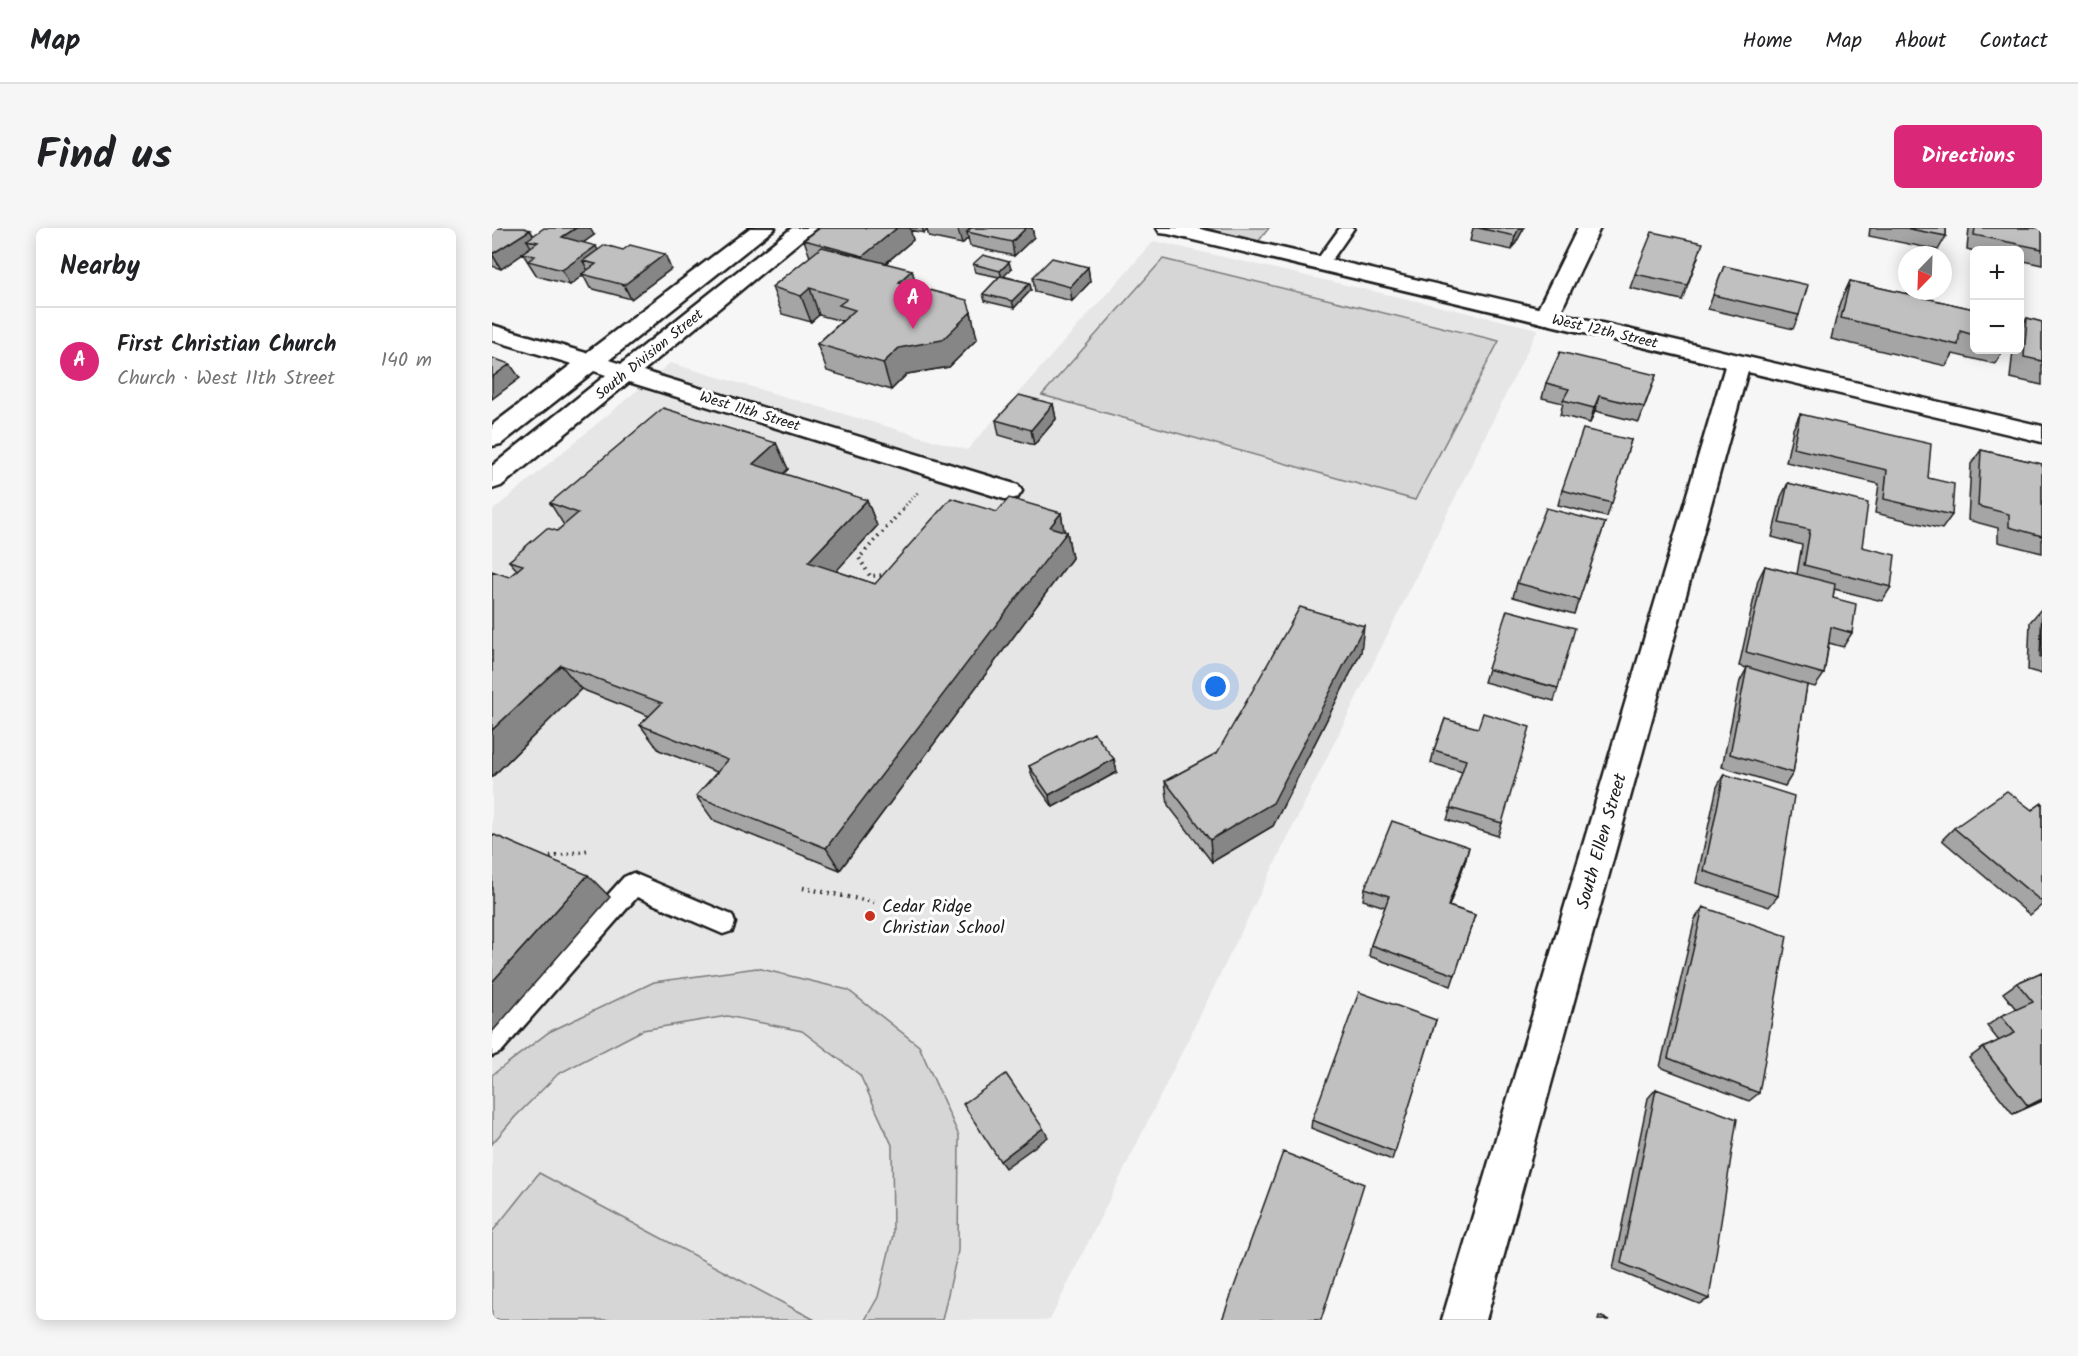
<!DOCTYPE html>
<html lang="en">
<head>
<meta charset="utf-8">
<style>
	body { margin:0; font-family:Kalam,sans-serif; background:#f6f6f6; color:#202124 }
	.controls { position:absolute; right:18px; top:18px; display:grid; overflow:hidden; border-radius:9px; box-shadow:0 3px 15px #0003 }
	.controls button { width:54px; height:54px; display:grid; place-items:center; padding:0; border:0; border-bottom:2px solid #e0e0e0; background:#fff; color:#202124; font:30px sans-serif }
	.compass { position:absolute; left:1406px; top:18px; width:54px; height:54px; border-radius:50%; background:#fff; box-shadow:0 3px 15px #0003; rotate:203deg }
	.you { position:absolute; left:724px; top:459px; width:21px; height:21px; margin:-15px; border:4px solid #fff; border-radius:50%; background:#1a73e8; box-shadow:0 0 0 9px #1a73e833 }
	.badge { display:grid; place-items:center; width:39px; height:39px; border-radius:50%; background:#db2777; color:#fff; font-size:20px; font-weight:700 }
	.pin { position:absolute; translate:-50% -50px; filter:drop-shadow(0 2px 3px #0008) }
	.pin::after { content:''; position:absolute; top:32px; width:21px; height:18px; background:inherit; clip-path:polygon(0 0,100% 0,50% 100%) }
	.list { margin:0; padding:0; list-style:none }
	h2 { display:flex; justify-content:space-between; align-items:center; height:78px; margin:0; padding:0 24px; font-size:26px }
	h2 small { font-size:20px; font-weight:400; color:#757577 }
	.list li { display:grid; grid-template-columns:39px 1fr auto; gap:18px; align-items:center; box-sizing:border-box; height:108px; padding:0 24px; border-top:2px solid #e0e0e0 }
	.list b { display:block; font-size:22px; white-space:nowrap }
	.list p { margin:0; font-size:20px; white-space:nowrap; color:#757577 }
	.list em { font-size:20px; font-style:normal; color:#757577 }
	.map { position:relative; flex:none; width:1550px; height:1092px; overflow:hidden; border-radius:9px }
	header { display:flex; align-items:center; gap:36px; box-sizing:border-box; height:84px; padding:0 30px; background:#fff; border-bottom:2px solid #e0e0e0 }
	header strong { font-size:28px }
	nav { display:flex; gap:33px; margin-inline-start:auto; font-size:21px }
	.intro { display:flex; align-items:center; justify-content:space-between; box-sizing:border-box; height:144px; padding:0 36px }
	h1 { margin:0; font-size:42px }
	.button { padding:15px 27px; border-radius:9px; background:#db2777; color:#fff; font-size:21px; font-weight:700 }
	main { display:flex; gap:36px; padding:0 36px }
	aside { flex:1; background:#fff; border-radius:9px; box-shadow:0 3px 15px #0003 }
	.map>svg:first-child { display:block }
	.built { fill:#e6e6e6 }
	.green { fill:#d6d6d6; stroke:#797979; stroke-width:1.5 }
	.lines { fill:none; stroke-linecap:round; stroke-linejoin:round }
	.lane-casing { stroke:#1c1c1c; stroke-width:5 }
	.street-casing { stroke:#1c1c1c; stroke-width:5 }
	.secondary-casing { stroke:#1c1c1c; stroke-width:5 }
	.path-far2 { stroke:#1c1c1c; stroke-width:3; stroke-dasharray:1 3; stroke-linecap:butt }
	.path-far1 { stroke:#1c1c1c; stroke-width:4; stroke-dasharray:1.5 4.5; stroke-linecap:butt }
	.path { stroke:#1c1c1c; stroke-width:4.5; stroke-dasharray:1.5 5; stroke-linecap:butt }
	.lane { fill:#fff; fill-rule:evenodd }
	.street { fill:#fff; fill-rule:evenodd }
	.secondary { fill:#fff; fill-rule:evenodd }
	.wall { fill:#a5a5a5; stroke:#1c1c1c; stroke-width:1.5 }
	.shaded-wall { fill:#868686; stroke:#1c1c1c; stroke-width:1.5 }
	.building { fill:#c0c0c0; stroke:#1c1c1c; stroke-width:1.5 }
	.poi-dot { fill:#c8321e; stroke:#fff; stroke-width:2 }
	.labels { text-anchor:middle; stroke-width:6; stroke-linejoin:round; paint-order:stroke }
	.far-street-label { font-size:15px; fill:#1c1c1c; stroke:#fff }
	.street-label { font-size:18px; fill:#1c1c1c; stroke:#fff }
	.poi-label { font-size:18px; fill:#1c1c1c; stroke:#fff; text-anchor:start }
</style>
</head>
<body>
<header>
<strong>Map</strong>
<nav><a>Home</a><a>Map</a><a>About</a><a>Contact</a></nav>
</header>
<div class="intro"><h1>Find us</h1><a class="button">Directions</a></div>
<main>
<aside>
<h2>Nearby<small></small></h2>
<ul class="list">
<li><span class="badge">A</span><div><b>First Christian Church</b><p>Church · West 11th Street</p></div><em>140 m</em></li>
</ul>
</aside>
<div class="map">
<svg width="1550" height="1092" viewBox="0 0 1550 1092">
	<rect width="100%" height="100%" fill="#f6f6f6"/>
	<filter id="ink" filterUnits="userSpaceOnUse"><feTurbulence type="fractalNoise" baseFrequency=".0167" numOctaves="2"/><feDisplacementMap in="SourceGraphic" scale="12" xChannelSelector="R" yChannelSelector="G"/><feConvolveMatrix kernelMatrix="1 2 1 2 8 2 1 2 1" color-interpolation-filters="sRGB"/></filter>
	<g filter="url(#ink)">
		<path class="built" d="M662 13 1046 101 558 1092H0V283L178 135 475 222Z"/>
		<path class="green" d="M703 0H777L766 14Z
			M671 31 1007 113 923 272 550 167Z
			M265 740 356 762 427 818 467 908 466 1023 450 1092H373L386 1069 401 1007 400 917 368 847 310 803 235 788 151 802 66 846 23 889 0 916V847L57 804 162 754Z
			M47 945 323 1092H0V1004Z"/>
		<g class="lines">
			<g class="lane-casing">
				<path id="lane" d="M848 0H862L835 39H825L822 36Z
					M141 645 240 687 243 695 240 703 231 706 145 669 9 824 0 828V796L132 649Z"/>
			</g>
			<g class="street-casing">
				<path id="street" d="M258 0H283L117 132 129 136 300 0H324L151 143 526 257 530 263 526 269 516 272 506 269 137 154 9 258 0 261V238L114 147 102 143 9 216 0 218V197L80 136 0 112V97L94 125Z
					M1086 0H1108L1066 89 1062 94 1054 96 1046 94 1042 89Z
					M1246 128 1255 130 1258 135 994 1092H950L1234 135 1237 130Z"/>
			</g>
			<g class="secondary-casing">
				<path id="secondary" d="M665 0H704L1550 198V214L676 6 668 5Z"/>
			</g>
			<path class="path-far2" d="M411 280 427 263"/>
			<path class="path-far1" d="M395 347 378 348 367 330 413 279
				M58 629 97 622"/>
			<path class="path" d="M311 660 382 674"/>
			<use href="#lane" class="lane"/>
			<use href="#street" class="street"/>
			<use href="#secondary" class="secondary"/>
		</g>
		<path class="wall" d="M0 0 38 2 41 7H102L91 15 106 22 179 41 139 71 98 60 91 47 78 57 45 48 31 26 9 41 0 38Z
			M328 0H540L542 9 522 28 478 18 476 10 470 16 437 9 435 2 432 5 418 2 421 12 394 35 425 58 479 84 485 111 457 139 415 146 399 162 335 143 325 116 350 93 327 87 319 94 290 86 280 59 318 29 312 12Z
			M981 0H1032L1020 22 978 13Z
			M1378 0H1454V8L1446 22 1377 8Z
			M1477 0H1550V37L1527 32V22L1482 23 1475 21Z
			M1206 29 1190 72 1138 60 1143 46Z
			M481 36 519 41 511 48 538 55 539 62 522 80 493 73 491 66 507 49 483 44Z
			M1232 38 1307 87 1301 101 1216 81Z
			M596 39 598 54 580 73 543 64 541 49Z
			M1358 53 1482 81V122H1511L1503 136 1461 126 1454 138 1339 111 1348 74Z
			M1535 90 1550 94V157L1518 150 1521 122H1527V102Z
			M1164 147 1147 194 1103 183 1098 195 1068 187 1071 175 1050 170 1054 155Z
			M561 176 564 191 542 217 507 207 504 192Z
			M1308 186 1436 250 1460 287 1450 301 1383 285 1387 256 1294 234 1301 201Z
			M1139 212 1115 289 1066 277 1070 262Z
			M284 215 296 241 291 246 375 272 385 298 344 343 383 356 505 284 569 285 572 303 575 304 580 330 348 642 221 592 204 568 225 544 167 522 148 497 157 488 89 461 0 549 17 349 25 342 17 333 65 303 72 297 58 275Z
			M1489 222 1550 236V325L1506 314V300L1476 292 1479 236Z
			M1296 255 1370 319 1399 359 1390 373 1342 361 1341 370 1360 405 1351 419 1337 415 1332 446 1323 459 1315 457 1301 545 1293 558 1230 539 1248 453 1255 440 1247 438 1266 352 1273 338 1305 346 1310 317 1280 309 1289 269Z
			M1113 295 1082 386 1021 369 1025 355Z
			M1550 380V446L1536 442 1538 394Z
			M869 424 781 598 720 634 676 577 673 553 725 525Z
			M996 441 1066 460 1062 473 992 454Z
			M953 491 1010 595 1006 608 955 592 970 544 939 535 942 522Z
			M622 531 625 544 561 579 541 551 537 538Z
			M1232 546 1286 668 1277 679 1204 655 1225 559Z
			M1550 575V677L1538 687 1450 612 1462 600 1540 582Z
			M974 631 957 678 983 687 959 758 877 728 879 717 893 679 871 672 873 660Z
			M1211 679 1267 865 1257 873 1168 839 1203 691Z
			M1550 744V873L1521 886 1477 830 1491 820 1507 813 1495 798 1509 788 1524 781 1511 765 1525 755Z
			M944 792 900 932 819 900 820 892Z
			M1164 861 1217 1071 1207 1076 1121 1041 1156 870Z"/>
		<path class="shaded-wall" d="M84 0H98L102 7 78 24 70 9Z
			M405 0H418L421 12 377 49 371 28Z
			M430 0H435V2L432 5Z
			M468 0H486L475 4 476 10 470 16 466 2Z
			M534 0H540L542 9 522 28 520 14Z
			M1027 0H1032L1020 22 1023 8Z
			M38 2 45 14 35 12 40 21 30 25 31 26 9 41 0 26Z
			M104 18 111 33 104 36 91 33 96 43 90 46 91 47 78 57 70 42Z
			M173 26 179 41 139 71 132 57Z
			M517 34 519 41 510 50 508 43Z
			M596 39 598 54 580 73 578 59Z
			M420 42 428 69 407 54Z
			M538 55 539 62 522 80 520 73Z
			M318 60 327 87 319 94 309 68Z
			M479 84 485 111 457 139 415 146 399 162 391 135 407 120Z
			M18 136 28 150 0 171V149Z
			M1107 168 1103 183 1098 195 1102 180Z
			M561 176 564 191 542 217 539 202Z
			M284 215 296 241 274 263 261 236Z
			M375 272 385 298 329 360 316 334Z
			M569 285 573 307 575 304 580 330 348 642 334 620 558 299Z
			M872 398 869 424 781 598 720 634 718 612Z
			M69 437 89 461 0 549V502Z
			M622 531 625 544 561 579 557 567Z
			M977 619 974 631 953 689 956 678Z
			M96 647 118 669 0 804V754Z
			M1550 871V873L1521 886 1536 878Z
			M551 900 556 909 513 940 508 933Z"/>
		<path class="building" d="M0 0H32L38 2 0 26Z
			M52 0H84L70 9 104 18 70 42 36 33 43 28 30 25 46 14 35 12Z
			M328 0H405L371 28 312 12Z
			M479 0H534L520 14 475 4Z
			M986 0H1027L1023 8Z
			M1413 0H1454V8Z
			M1483 0H1550V21L1482 7Z
			M1160 4 1211 15 1195 57 1143 46Z
			M113 17 131 22 138 17 173 26 132 57 90 46 104 36 91 33Z
			M330 19 420 42 407 54 475 72 479 84 450 112 407 120 391 135 325 116 363 82 347 77 355 71 318 60 309 68 280 59Z
			M491 27 517 34 508 43 481 36Z
			M560 30 596 39 578 59 541 49Z
			M1232 38 1316 57 1307 87 1221 67Z
			M508 48 538 55 520 73 491 66Z
			M1358 53 1482 81V107L1468 103 1466 117 1349 90Z
			M1535 90 1550 94V133L1532 129Z
			M1068 124 1164 147 1152 179 1107 168 1102 180 1071 172 1077 161 1054 155Z
			M0 130 18 136 0 149Z
			M527 167 561 176 539 202 504 192Z
			M171 180 284 215 261 236 375 272 316 334 383 356 459 270 505 284 517 270 569 285 558 299 575 304 334 620 204 568 236 532 148 497 170 475 69 437 0 502V343L17 349 31 337 17 333 55 300 65 303 86 285 58 275Z
			M1308 186 1439 216 1436 250 1462 256 1460 287 1392 271 1395 242 1301 220Z
			M1091 201 1139 212 1120 275 1070 262Z
			M1489 222 1550 236V308L1517 299V286L1486 278Z
			M1296 255 1376 275 1370 319 1403 327 1399 359 1312 337 1318 302 1287 295Z
			M1054 280 1113 295 1087 372 1025 355Z
			M1273 338 1343 356 1341 370 1364 376 1360 405 1339 399 1332 446 1254 424Z
			M808 379 872 398 781 575 718 612 673 553 725 525Z
			M1550 380V429H1548Z
			M1015 382 1083 400 1066 460 996 441Z
			M1255 439 1315 457 1301 545 1238 526Z
			M991 485 1038 499 1010 595 958 580 974 532 942 522 953 491 986 500Z
			M602 505 622 531 557 567 537 538Z
			M1232 546 1302 568 1286 668 1212 643Z
			M1515 563 1540 582 1550 575V674L1462 600Z
			M900 593 977 619 956 678 983 687 963 747 879 717 897 668 873 660Z
			M0 606 96 647 0 754Z
			M1211 679 1295 708 1267 865 1176 830Z
			M1550 744V871L1536 878 1491 820 1523 805 1509 788 1541 774 1525 755Z
			M867 764 944 792 903 924 820 892Z
			M514 846 551 900 508 933 471 876Z
			M1164 861 1245 891 1217 1071 1129 1035Z
			M791 924 872 956 829 1092H730Z
			M1107 1088 1117 1092H1106Z"/>
	</g>
	<circle class="poi-dot" cx="378" cy="688" r="6"/>
	<g class="labels">
		<g class="far-street-label">
			<text transform="translate(1113 103) rotate(13)" y="5">West 12th Street</text>
			<text transform="translate(157 126) rotate(-39)" y="5">South Division Street</text>
			<text transform="translate(258 183) rotate(17)" y="5">West 11th Street</text>
		</g>
		<g class="street-label">
			<text transform="translate(1109 613) rotate(-74)" y="6">South Ellen Street</text>
		</g>
		<g class="poi-label">
			<text x="390" y="684">Cedar Ridge<tspan x="390" dy="21">Christian School</tspan></text>
		</g>
	</g>
</svg>
<div class="controls">
<button>+</button>
<button>−</button>
</div>
<svg class="compass" viewBox="-18 -18 36 36"><path d="M0-13l5 13h-10z" fill="#e53935"/><path d="M0 13l5-13h-10z" fill="#757577"/></svg>
<div class="you"></div>
<div class="pin badge" style="left:421px;top:101px">A</div>
</div>
</main>
</body>
</html>
